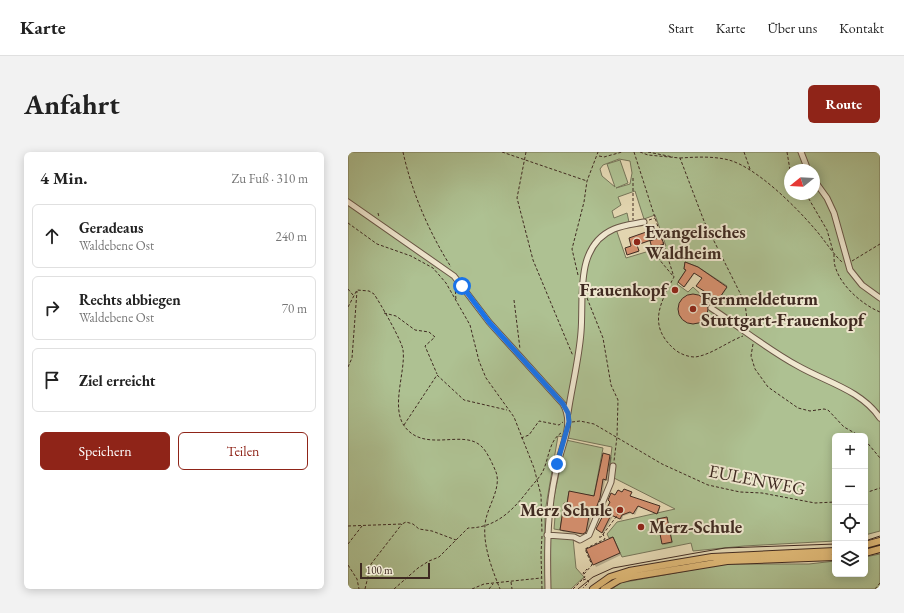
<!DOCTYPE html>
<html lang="de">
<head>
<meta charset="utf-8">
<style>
	body { margin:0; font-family:"EB Garamond",serif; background:#f2f2f2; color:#222 }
	.controls { position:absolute; right:12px; bottom:12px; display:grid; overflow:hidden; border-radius:6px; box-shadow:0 2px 10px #0003 }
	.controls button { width:36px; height:36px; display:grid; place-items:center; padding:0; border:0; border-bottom:1px solid #e0e0e0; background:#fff; color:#222; font:20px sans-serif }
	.compass { position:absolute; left:436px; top:12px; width:36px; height:36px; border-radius:50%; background:#fff; box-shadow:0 2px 10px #0003; rotate:252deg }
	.scale { position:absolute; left:12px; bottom:10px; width:70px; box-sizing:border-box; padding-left:4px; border:2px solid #3f2a21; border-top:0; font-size:11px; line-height:14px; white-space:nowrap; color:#3f2a21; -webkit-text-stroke:3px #efe7cf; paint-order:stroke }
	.stop { position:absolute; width:12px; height:12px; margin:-9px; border:3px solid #1a73e8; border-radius:50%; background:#fff }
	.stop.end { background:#1a73e8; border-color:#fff; box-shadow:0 1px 4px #0008 }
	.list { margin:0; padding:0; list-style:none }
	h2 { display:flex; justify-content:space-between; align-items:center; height:52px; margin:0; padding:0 16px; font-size:17px }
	h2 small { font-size:13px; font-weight:400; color:#767676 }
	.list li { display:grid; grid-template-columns:26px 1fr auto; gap:12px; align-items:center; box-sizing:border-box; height:64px; margin:0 8px 8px; padding:0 8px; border:1px solid #e0e0e0; border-radius:6px }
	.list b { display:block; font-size:15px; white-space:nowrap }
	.list p { margin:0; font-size:13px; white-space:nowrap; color:#767676 }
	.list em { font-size:13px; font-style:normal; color:#767676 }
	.actions { display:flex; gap:8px; padding:12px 16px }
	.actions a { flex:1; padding:9px 0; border:1px solid #8f2418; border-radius:6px; text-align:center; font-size:14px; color:#8f2418 }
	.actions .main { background:#8f2418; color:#fff }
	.icon { flex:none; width:22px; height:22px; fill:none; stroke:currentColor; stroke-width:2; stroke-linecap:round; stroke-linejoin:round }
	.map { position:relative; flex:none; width:532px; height:437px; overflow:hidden; border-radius:6px }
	header { display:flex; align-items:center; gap:24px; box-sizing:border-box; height:56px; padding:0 20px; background:#fff; border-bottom:1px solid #e0e0e0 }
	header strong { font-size:19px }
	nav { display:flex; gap:22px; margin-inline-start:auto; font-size:14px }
	.intro { display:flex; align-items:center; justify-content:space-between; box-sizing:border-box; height:96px; padding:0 24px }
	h1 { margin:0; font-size:28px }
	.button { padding:10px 18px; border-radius:6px; background:#8f2418; color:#fff; font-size:14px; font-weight:700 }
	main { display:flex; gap:24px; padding:0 24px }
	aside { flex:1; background:#fff; border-radius:6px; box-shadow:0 2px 10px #0003 }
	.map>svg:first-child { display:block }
	.green { fill:#aec192; stroke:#76765a; fill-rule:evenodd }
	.shadow { fill:#0003 }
	.building { fill:#d79170; stroke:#3f2a21 }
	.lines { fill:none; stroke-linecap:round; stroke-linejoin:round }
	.minor-casing { stroke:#695646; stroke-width:7 }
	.major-casing { stroke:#3f2a21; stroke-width:8 }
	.path { stroke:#3f2a21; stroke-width:1; stroke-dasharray:3 2; stroke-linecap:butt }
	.minor { stroke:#efe7cf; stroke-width:5 }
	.major { stroke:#e3bd7a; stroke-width:6 }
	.tram { stroke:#3f2a21; stroke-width:1 }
	.route { stroke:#1a73e8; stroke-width:5 }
	.poi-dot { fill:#8f2418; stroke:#efe7cf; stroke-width:1.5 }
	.labels { text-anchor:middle; stroke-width:4; stroke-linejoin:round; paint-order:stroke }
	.poi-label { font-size:18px; font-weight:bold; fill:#3f2a21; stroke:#efe7cf; text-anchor:start }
	.street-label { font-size:18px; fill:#3f2a21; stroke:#efe7cf }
</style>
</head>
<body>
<header>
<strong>Karte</strong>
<nav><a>Start</a><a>Karte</a><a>Über uns</a><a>Kontakt</a></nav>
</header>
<div class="intro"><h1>Anfahrt</h1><a class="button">Route</a></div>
<main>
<aside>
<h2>4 Min.<small>Zu Fuß · 310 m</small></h2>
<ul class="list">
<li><svg class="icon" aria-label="ahead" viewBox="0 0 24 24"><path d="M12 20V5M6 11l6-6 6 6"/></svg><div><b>Geradeaus</b><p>Waldebene Ost</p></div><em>240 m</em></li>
<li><svg class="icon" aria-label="right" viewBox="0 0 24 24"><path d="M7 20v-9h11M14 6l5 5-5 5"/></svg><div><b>Rechts abbiegen</b><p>Waldebene Ost</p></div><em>70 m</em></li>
<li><svg class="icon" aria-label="arrive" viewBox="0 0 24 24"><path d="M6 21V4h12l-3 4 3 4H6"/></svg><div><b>Ziel erreicht</b></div></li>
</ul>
<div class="actions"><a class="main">Speichern</a><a>Teilen</a></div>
</aside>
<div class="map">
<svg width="532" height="437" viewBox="0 0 532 437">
	<rect width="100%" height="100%" fill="#e6dab5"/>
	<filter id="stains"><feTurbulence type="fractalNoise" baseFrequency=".005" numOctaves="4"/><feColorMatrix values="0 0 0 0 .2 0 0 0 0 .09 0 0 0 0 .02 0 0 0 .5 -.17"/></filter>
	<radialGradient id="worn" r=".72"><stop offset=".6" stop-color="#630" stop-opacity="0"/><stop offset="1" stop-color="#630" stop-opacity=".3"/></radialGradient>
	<path class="green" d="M0 0H532V379L517 383V284H487V389L396 394 345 399 343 391 274 405 265 385 261 386 259 382 269 370 327 357 266 326 261 319 264 295 210 284 197 360V383L225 386 228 416 236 425 223 437H0ZM271 7 282 9 284 21 282 32 268 36 280 31 272 8 259 12 267 35 254 24 252 17 255 13ZM442 18H466V42H442ZM287 39 296 67 307 63 318 94 278 106 267 74 281 70 279 61 266 66 264 59 273 53 270 45ZM337 110 350 115 379 134 363 157 359 148 345 135 340 140 329 132 338 118 336 117Z
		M218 288 255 296 246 344 221 340 219 352H216L212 378 206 377 207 365 202 364Z
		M532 402V437H264L272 431 376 412H461L487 409V422H517V405Z"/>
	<path class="shadow" d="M301 81 304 89 313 86 316 93 306 96 303 89 289 93 291 100 281 103 285 95Z
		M349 116 379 136 371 148 349 133 355 126 347 121 337 135 331 130Z
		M332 158a14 14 0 1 1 28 0a14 14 0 1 1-28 0Z
		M256 302 264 305 260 329H257L253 349 246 365H243L240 381 237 383 215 380 213 378 247 345Z
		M283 340V345L311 355 312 357 310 362 291 354 287 363 284 361 275 364 274 368 265 364 256 381 250 379 249 377 268 345Z
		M319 366 325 391 316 393 315 392Z
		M264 386 273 403 248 415 239 398Z"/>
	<path class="building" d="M301 79 303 88 289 93 291 99 279 103 277 96 283 94 281 86Z
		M313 85 316 92 304 96 302 89Z
		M337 110 350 115 379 135 370 148 348 134 354 126 346 121 336 135 330 130 338 118 336 117Z
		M330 157a15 15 0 1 1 30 0a15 15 0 1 1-30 0Z
		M255 301 262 303 258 328 255 327 252 346 245 364H241L238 380 235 382 212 378 216 351 219 352 221 339 246 344Z
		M276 337 284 340 282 344 312 354 309 362 290 354 285 362 282 360 274 363 272 367 263 363 254 381 248 377 262 350 260 348 263 341 267 343 270 338 274 340Z
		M319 365 324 390 314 392 309 367Z
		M265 385 272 401 245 413 238 397Z"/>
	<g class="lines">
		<g class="minor-casing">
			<path id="minor" d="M453 0 460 18
				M466 28 479 46 486 61 502 118 514 133 532 146
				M0 50 106 124 141 170 215 252C226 271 215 290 210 311 199 353 199 394 200 437
				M363 156C392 175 420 198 450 214 478 230 513 238 532 266
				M220 261C224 234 231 207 233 180 236 146 226 94 266 77 275 73 286 72 296 70
				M199 383 226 385 232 388 241 383 263 330 265 314"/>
		</g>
		<g class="major-casing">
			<path id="major" d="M517 393 532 389
				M517 401 532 397
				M245 437 262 425 281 419 364 405 487 399
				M256 437 271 428 282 425 379 409 487 405"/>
		</g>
		<path class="path" d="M55 0C64 41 81 80 103 115
			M154 0 239 29
			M178 0 169 46 185 108 225 204
			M286 0 326 125C312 151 300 173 325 196 330 201 339 205 347 205 363 203 379 190 395 184
			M292 0 300 3 332 6 356 69 397 151 400 176
			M300 0 325 5
			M396 0 402 17
			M439 0 442 18
			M251 4 256 5 274 0
			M332 6C348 5 365 4 381 8 409 16 447 54 466 76 476 87 484 101 495 111
			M285 26V68
			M458 42 479 78 485 99
			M30 61 31 65
			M301 68 307 66
			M0 71 29 92 63 104 85 116 98 131 122 173 131 209 138 226 166 265 186 316 193 343 194 381
			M300 94 325 124
			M486 102C486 107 486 113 488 117 494 135 515 153 532 160
			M504 109 532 92
			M230 123 224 97 236 50 239 29 250 0
			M107 134 108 148
			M0 137 5 143
			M239 146 255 186 263 233 270 248 269 285 266 309
			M166 148 172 197
			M0 155 9 138 21 139 26 142C32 151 54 189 55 198 58 219 42 256 57 275 77 301 115 277 133 294 139 299 145 313 148 320 154 337 138 356 137 373 135 394 144 417 152 437
			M36 161 48 164 67 178 81 180 87 185 77 194 89 222
			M405 192 403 204 407 217 420 235 450 256 462 259 476 257 480 258 496 275 512 284
			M0 215 4 206 9 139
			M224 270 232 269 246 272 314 312 360 333 392 340 414 341 467 351 487 350
			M56 273 89 223 116 248 159 258
			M173 286 181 283 191 269 211 273 215 270
			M517 288 532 306
			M517 341 532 336
			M0 374 54 372 58 370 65 372 71 377 84 379 108 388
			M194 384 193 402 194 437
			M251 385H253L271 361
			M0 392 14 374
			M0 413 9 427 11 437
			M236 422 244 413 237 397 257 387 255 382
			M235 428 238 427 241 430 235 436
			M163 430 164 437
			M17 437 23 412 54 372
			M46 437 70 416 81 409 91 405 120 376C149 376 166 357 182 336 187 330 192 325 195 319 201 306 201 289 213 281
			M124 437 136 432 193 426
			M141 437 145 432
			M225 437 237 425 235 421 239 417
			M527 437 532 431"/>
		<use href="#minor" class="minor"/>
		<use href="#major" class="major"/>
		<path class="tram" d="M517 389 532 384
			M230 437 245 425 265 416 342 402 377 396 487 392"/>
	</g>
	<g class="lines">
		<path class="route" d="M114 134 141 170 215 252 220 261 221 270 209 312"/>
	</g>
	<g class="poi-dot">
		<circle cx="289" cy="90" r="4"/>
		<circle cx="327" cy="138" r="4"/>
		<circle cx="345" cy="157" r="4"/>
		<circle cx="272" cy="358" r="4"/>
		<circle cx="293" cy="375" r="4"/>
	</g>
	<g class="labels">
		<g class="poi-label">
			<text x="297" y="86">Evangelisches<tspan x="297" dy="21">Waldheim</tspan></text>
			<text x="319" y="144" text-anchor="end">Frauenkopf</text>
			<text x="353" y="153">Fernmeldeturm<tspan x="353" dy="21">Stuttgart-Frauenkopf</tspan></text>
			<text x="264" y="364" text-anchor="end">Merz Schule</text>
			<text x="301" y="381">Merz-Schule</text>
		</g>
		<g class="street-label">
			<text transform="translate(409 328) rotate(11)" y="6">EULENWEG</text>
		</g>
	</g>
	<rect width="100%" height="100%" filter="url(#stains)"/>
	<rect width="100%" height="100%" fill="url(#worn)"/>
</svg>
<div class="controls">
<button>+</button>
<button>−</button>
<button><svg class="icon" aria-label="locate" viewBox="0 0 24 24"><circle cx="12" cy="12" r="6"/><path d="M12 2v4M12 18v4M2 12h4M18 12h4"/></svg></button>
<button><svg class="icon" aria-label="layers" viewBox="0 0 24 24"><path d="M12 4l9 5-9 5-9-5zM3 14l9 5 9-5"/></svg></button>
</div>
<svg class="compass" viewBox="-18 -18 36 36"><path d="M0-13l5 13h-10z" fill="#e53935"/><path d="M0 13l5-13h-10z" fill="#767676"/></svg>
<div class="scale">100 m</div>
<div class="stop" style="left:114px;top:134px"></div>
<div class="stop end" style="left:209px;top:312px"></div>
</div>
</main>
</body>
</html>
